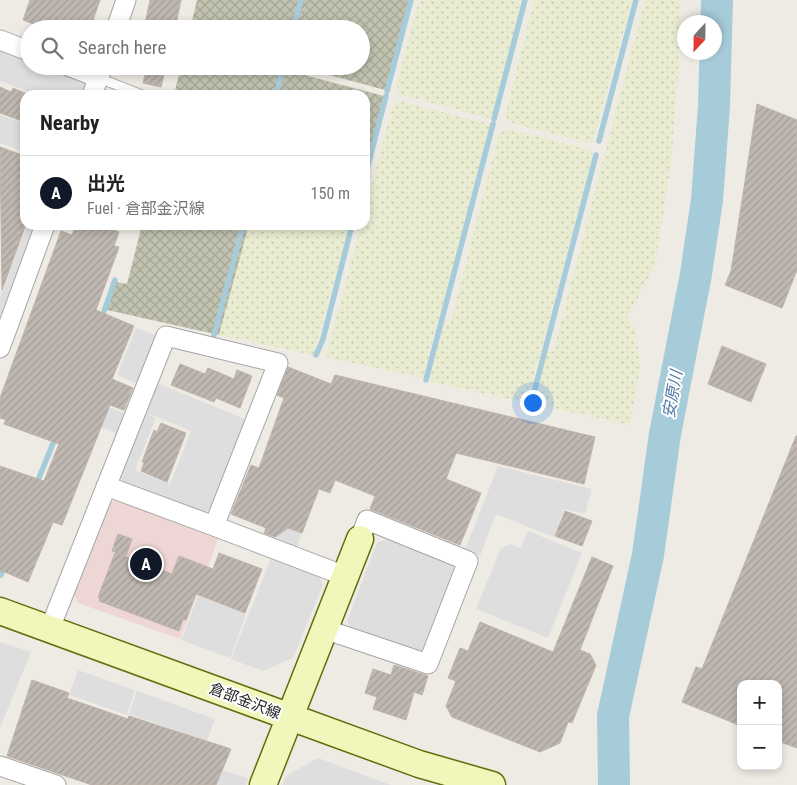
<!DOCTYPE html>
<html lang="en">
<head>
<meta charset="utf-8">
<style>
	body { margin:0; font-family:"Roboto Condensed","Noto Sans JP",sans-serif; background:#f6f6f6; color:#222 }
	.controls { position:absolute; right:15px; bottom:15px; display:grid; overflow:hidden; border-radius:10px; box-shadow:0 2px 8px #0003 }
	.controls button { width:45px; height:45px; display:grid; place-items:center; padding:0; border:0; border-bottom:1px solid #e0e0e0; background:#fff; color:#222; font:25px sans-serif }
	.compass { position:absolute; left:677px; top:15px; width:45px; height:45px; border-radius:50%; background:#fff; box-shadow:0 2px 8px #0003; rotate:202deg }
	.you { position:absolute; left:532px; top:402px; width:18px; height:18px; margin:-12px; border:4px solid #fff; border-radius:50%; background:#1a73e8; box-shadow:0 0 0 8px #1a73e833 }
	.badge { display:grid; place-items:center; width:32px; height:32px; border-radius:50%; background:#111827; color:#fff; font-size:16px; font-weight:700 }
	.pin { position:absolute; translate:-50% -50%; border:2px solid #fff; box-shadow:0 1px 5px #0006 }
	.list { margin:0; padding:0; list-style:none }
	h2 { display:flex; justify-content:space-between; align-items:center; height:65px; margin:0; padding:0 20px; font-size:21px }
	h2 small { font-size:16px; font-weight:400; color:#767676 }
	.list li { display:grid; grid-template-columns:32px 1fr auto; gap:15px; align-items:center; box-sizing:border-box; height:75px; padding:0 20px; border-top:1px solid #e0e0e0 }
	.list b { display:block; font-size:19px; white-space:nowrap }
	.list p { margin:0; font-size:16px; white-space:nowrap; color:#767676 }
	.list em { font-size:16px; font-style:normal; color:#767676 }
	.icon { flex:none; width:28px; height:28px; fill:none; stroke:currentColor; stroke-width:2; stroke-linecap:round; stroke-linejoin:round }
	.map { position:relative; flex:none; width:797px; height:785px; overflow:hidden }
	.search { position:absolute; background:#fff; box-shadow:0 2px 8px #0003; left:20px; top:20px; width:350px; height:55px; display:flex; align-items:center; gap:12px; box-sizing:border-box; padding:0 18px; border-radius:28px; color:#767676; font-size:19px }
	.panel { position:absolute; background:#fff; box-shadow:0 2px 8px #0003; left:20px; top:90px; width:350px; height:140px; border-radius:15px }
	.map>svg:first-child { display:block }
	.commercial { fill:#eed6d4 }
	.construction { fill:url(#construction-cross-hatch) }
	.farmland { fill:url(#farmland-dots) }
	.parking { fill:#dedede }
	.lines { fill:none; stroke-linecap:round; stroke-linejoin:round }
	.stream { stroke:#a7ccd9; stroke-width:5.5 }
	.river { stroke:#a7ccd9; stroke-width:32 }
	.building { fill:url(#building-hatch); stroke:#bfb3a8 }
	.lane-casing { stroke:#a5a5a5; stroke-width:11 }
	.street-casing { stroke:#a5a5a5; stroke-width:21 }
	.secondary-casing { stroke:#616e0b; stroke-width:29 }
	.lane { stroke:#fff; stroke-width:9 }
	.street { stroke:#fff; stroke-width:19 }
	.secondary { stroke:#f1f6bb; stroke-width:26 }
	.labels { text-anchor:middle; stroke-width:4; stroke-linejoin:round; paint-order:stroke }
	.street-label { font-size:15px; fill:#1e1e1e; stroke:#fff }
	.water-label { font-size:16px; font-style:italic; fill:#5079a8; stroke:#fff }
</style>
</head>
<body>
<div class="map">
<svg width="797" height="785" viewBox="0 0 797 785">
	<defs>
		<pattern id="construction-cross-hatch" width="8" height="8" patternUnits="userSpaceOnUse" patternTransform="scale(1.25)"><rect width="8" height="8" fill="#c2c2b0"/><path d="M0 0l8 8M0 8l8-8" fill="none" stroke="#a6a697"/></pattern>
		<pattern id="farmland-dots" width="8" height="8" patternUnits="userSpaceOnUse" patternTransform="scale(1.25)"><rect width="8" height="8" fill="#e9ecd1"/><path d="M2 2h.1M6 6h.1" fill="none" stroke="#c7cab3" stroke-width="1.8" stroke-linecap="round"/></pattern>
		<pattern id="building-hatch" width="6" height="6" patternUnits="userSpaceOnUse" patternTransform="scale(1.25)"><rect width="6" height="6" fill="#bfb7b1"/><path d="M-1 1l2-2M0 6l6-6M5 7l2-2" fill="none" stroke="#a49d98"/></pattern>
	</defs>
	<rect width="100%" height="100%" fill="#eeebe4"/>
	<path class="commercial" d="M118 500 219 537 180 639 78 603 73 592 108 503Z"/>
	<path class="construction" d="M197 0H409L385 90 296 66H361V29H190Z
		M181 66H270L384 96 365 167V95H174Z
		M142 225H249L219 335 107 310 116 282 127 284Z"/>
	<path class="farmland" d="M419 0H522L491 119 399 94 397 83Z
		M534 0H632L593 141 590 143 514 124 505 116Z
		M645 0H681L679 62 671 164 655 266 627 319 636 330 640 368 630 425 534 404 547 351 553 352Z
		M399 101 490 124 423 378 326 357 361 225H365V209L392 108Z
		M508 129 590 150 593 154 527 403 429 381 444 323 450 324 499 134 502 130Z
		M249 225H350L313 355 219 335Z"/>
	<path class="parking" d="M0 49 29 59V66H47L83 80 87 90 85 95H38L0 81Z
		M0 115 25 124V152L0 143Z
		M27 225H38L5 316 0 314V298Z
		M136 328 157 336 138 384 117 375Z
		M157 383 247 420 211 510 201 514 123 483 120 475 145 413 156 418 135 470 170 484 191 431 145 412Z
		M76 394 126 414 118 434 68 414Z
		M498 466 592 489 585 514 564 509 554 537 496 514 480 556 465 550Z
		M280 524 302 533 296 548 274 540Z
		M528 531 582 553 548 638 476 609 501 548 510 544 521 548Z
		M389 538 452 563 456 574 426 648 416 652 352 631 347 621 377 543Z
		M272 556 318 573 323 585 293 658 263 671 231 659Z
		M198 596 246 614 230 658 181 640Z
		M0 642 31 652 0 728Z
		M78 670 135 690 127 715 69 695Z
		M137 691 215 719 207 741 129 714Z
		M318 758 391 785H282L286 776Z
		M223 770 248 778 246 785H217Z"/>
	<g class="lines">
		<path class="stream" d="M293 29 301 0
			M387 91 411 0
			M276 95 283 69
			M494 119 525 0
			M599 141 636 0
			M365 177 386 96
			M101 320 115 280
			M213 339 243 225
			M316 355 323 339 352 225
			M426 380 493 124
			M531 404 596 155
			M36 485 56 436
			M1 575 5 564"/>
		<path class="river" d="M614 785 613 716 648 555 665 434 696 274 707 200 714 106 717 0"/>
	</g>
	<path class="building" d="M30 0H100L90 29H46L23 20Z
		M150 0H181L175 29H144Z
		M147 66H166L161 87 143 83Z
		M0 87 11 92 13 88 25 93V122L0 113Z
		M757 104 797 120V270L782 308 725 285 731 271Z
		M0 147 25 156V227L2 290Z
		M76 225H118L115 231 119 232 114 246 119 247 96 310 134 326 112 379 133 388 124 410 110 405 62 525 53 522 28 582 0 570V466L44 481 59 444 4 424 6 420 0 418V398L61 231 72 235Z
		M722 346 766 364 751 402 708 384Z
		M180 364 205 374 208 368 234 379 237 370 252 376 240 408 216 398 214 402 171 385Z
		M288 367 331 384 335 375 595 437 584 484 456 453 446 479 481 493 460 545 370 509 375 496 335 480 330 493 319 489 302 533 288 528 275 537 264 533 266 528 231 514 251 465 259 468 284 398 277 395Z
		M161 423 186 433 167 482 141 471 144 463 142 462 154 430 157 432Z
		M796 436H797V748L778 741V684H741V726L682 702 696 667 702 669Z
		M565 511 592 521 582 546 555 536Z
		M118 534 132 539 126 556 112 551Z
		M115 553 172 574 179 556 213 569 219 553 262 569 245 613 196 594 186 620 183 619 179 631 99 601 100 597H98Z
		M592 557 613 566 580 650 590 654 596 665 572 723 568 722 560 743 540 752 452 717 446 706 456 681 448 678 460 648 468 651 480 622 553 652Z
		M394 665 428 676 422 695 414 692 406 720 373 709 377 697 365 693 373 669 391 675Z
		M32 680 69 693 67 698 128 719 129 716 231 749 216 785H92L7 756Z"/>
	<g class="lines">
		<g class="lane-casing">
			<path id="lane" d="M99 78 142 95"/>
		</g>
		<g class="street-casing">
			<path id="street" d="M116 29 126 0
				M0 40 29 51
				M68 66 99 78
				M92 95 103 66
				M0 348 45 225
				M106 486 214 526
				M50 628 166 336 278 363 214 526 345 576
				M324 629 428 664 468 561 367 520 360 539
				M0 766 56 785"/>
		</g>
		<g class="secondary-casing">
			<path id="secondary" d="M0 611 419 764 492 785
				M263 785 360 539"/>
		</g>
		<use href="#lane" class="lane"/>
		<use href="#street" class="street"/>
		<use href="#secondary" class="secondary"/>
	</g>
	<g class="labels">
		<g class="street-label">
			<text transform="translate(245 701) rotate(21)" y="5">倉部金沢線</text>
		</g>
		<g class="water-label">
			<text transform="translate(672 394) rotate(-80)" y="6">安原川</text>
		</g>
	</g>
</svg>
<div class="controls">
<button>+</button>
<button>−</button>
</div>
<svg class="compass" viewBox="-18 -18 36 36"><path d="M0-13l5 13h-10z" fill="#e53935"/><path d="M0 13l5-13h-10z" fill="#767676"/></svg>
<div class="you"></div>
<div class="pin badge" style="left:146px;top:564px">A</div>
<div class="search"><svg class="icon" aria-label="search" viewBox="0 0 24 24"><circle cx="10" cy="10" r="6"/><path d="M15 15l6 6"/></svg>Search here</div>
<section class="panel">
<h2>Nearby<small></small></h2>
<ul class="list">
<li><span class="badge">A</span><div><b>出光</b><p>Fuel · 倉部金沢線</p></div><em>150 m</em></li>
</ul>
</section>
</div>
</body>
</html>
